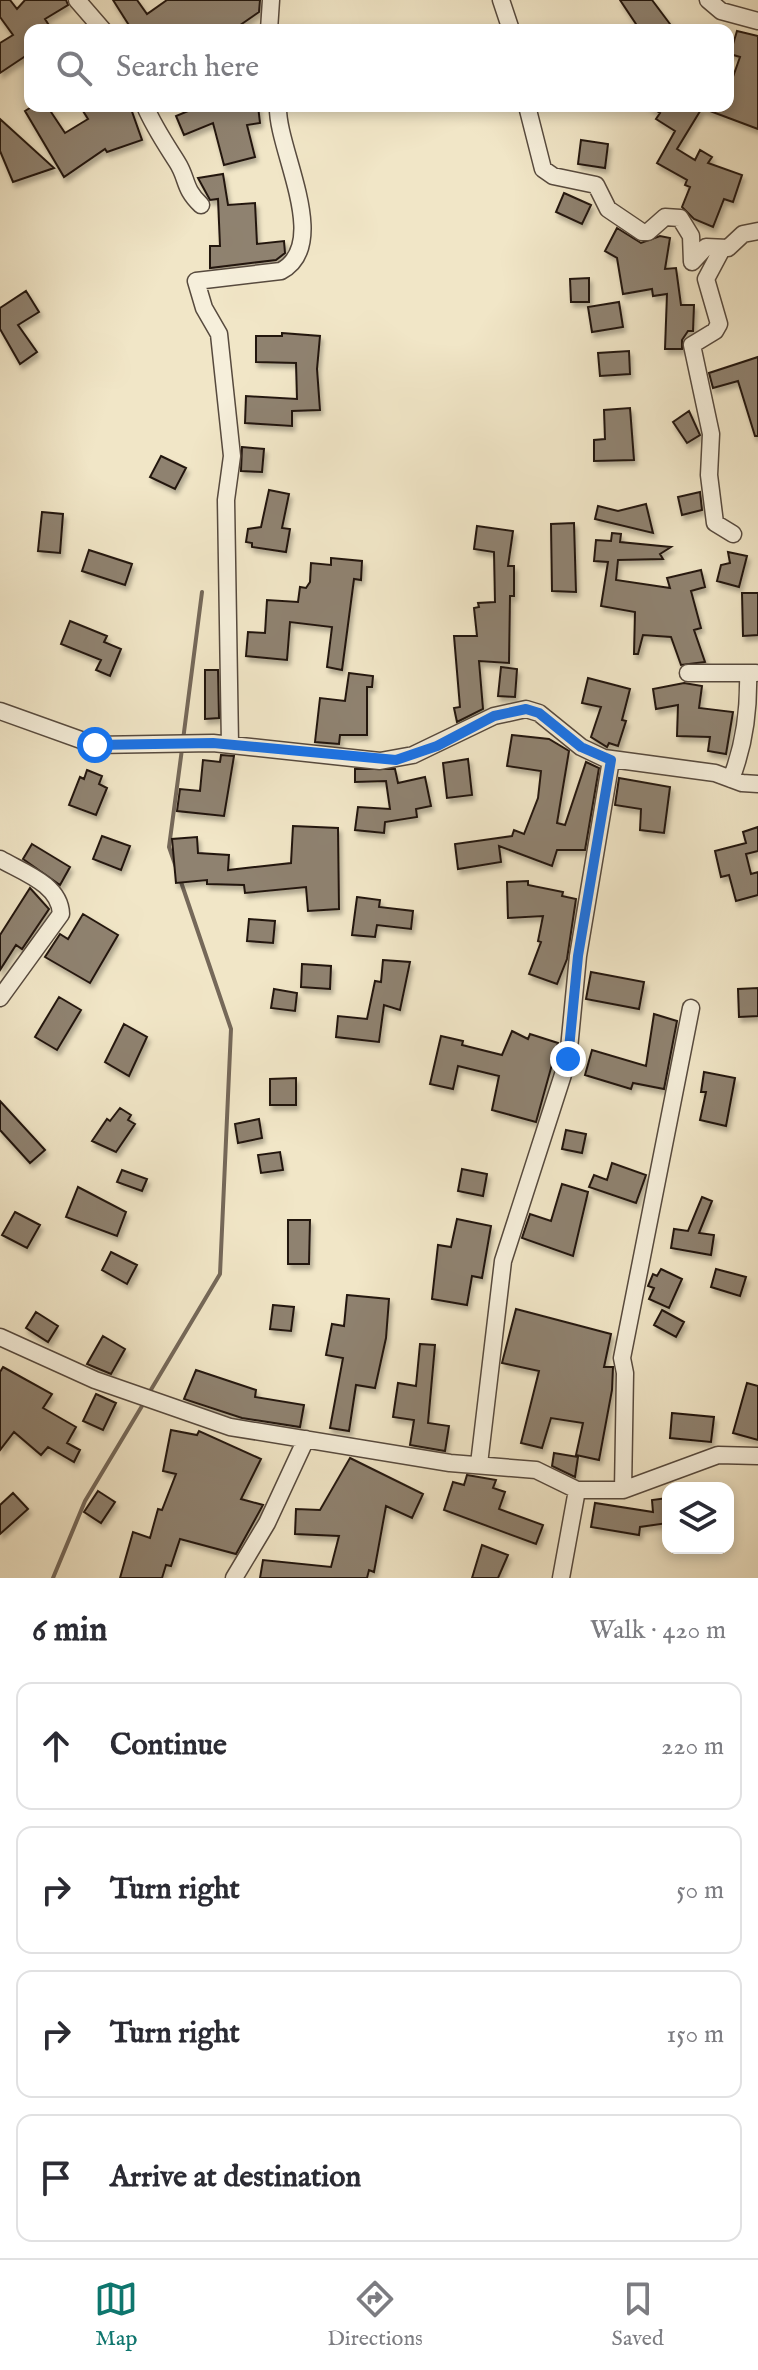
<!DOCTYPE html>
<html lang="en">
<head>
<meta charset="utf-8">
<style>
	body { margin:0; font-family:"IM FELL English",serif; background:#f7f7f7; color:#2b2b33 }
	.controls { position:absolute; right:24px; bottom:24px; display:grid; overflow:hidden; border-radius:16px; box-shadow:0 4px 12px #0003 }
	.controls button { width:72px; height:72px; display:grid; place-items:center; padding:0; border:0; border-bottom:2px solid #e1e1e2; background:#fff; color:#2b2b33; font:40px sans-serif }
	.stop { position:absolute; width:24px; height:24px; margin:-18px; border:6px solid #1a73e8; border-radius:50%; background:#fff }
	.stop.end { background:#1a73e8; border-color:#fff; box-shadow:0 2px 8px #0008 }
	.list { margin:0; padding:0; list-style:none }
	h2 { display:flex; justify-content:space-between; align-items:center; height:104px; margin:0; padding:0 32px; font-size:34px }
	h2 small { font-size:26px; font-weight:400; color:#7c7c81 }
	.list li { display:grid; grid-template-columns:52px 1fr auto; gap:24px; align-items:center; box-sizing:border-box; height:128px; margin:0 16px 16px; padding:0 16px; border:2px solid #e1e1e2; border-radius:16px }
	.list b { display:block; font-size:30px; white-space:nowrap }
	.list em { font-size:26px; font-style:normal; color:#7c7c81 }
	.icon { flex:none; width:44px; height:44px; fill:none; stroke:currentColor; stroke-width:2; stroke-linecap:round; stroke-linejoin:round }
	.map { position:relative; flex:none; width:758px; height:1578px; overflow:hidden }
	.search { position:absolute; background:#fff; box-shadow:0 4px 12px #0003; left:24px; right:24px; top:24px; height:88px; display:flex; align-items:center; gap:20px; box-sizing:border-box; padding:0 28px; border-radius:16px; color:#7c7c81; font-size:30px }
	.sheet { height:680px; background:#fff }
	nav { display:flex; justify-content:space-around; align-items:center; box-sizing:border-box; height:112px; border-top:2px solid #e1e1e2; background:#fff; font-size:22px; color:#7c7c81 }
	nav a { display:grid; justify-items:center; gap:4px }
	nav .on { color:#0f766e }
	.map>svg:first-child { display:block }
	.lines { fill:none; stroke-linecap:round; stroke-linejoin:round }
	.stream { stroke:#756859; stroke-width:4 }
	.building { fill:#8f826f; stroke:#241610; stroke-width:2; filter:url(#shadow) }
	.minor-casing { stroke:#574a3e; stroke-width:19 }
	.minor { stroke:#f6efdb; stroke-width:16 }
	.route { stroke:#1a73e8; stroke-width:10 }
</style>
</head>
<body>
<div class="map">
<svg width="758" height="1578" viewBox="0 0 758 1578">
	<defs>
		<filter id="shadow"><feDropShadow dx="2.5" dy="4.5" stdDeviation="2" flood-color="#0004"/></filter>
	</defs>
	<rect width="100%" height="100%" fill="#f1e6c7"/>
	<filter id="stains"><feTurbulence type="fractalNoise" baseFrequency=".0025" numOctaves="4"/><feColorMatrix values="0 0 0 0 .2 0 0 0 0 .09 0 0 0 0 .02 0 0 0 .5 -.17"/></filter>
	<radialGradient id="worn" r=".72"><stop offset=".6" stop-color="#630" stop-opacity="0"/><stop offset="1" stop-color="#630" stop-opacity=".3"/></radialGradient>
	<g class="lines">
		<path class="stream" d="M183 740 202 592
			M176 867 169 847 182 749
			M149 1393 220 1274 231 1029 180 879
			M53 1578 85 1501 145 1401"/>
	</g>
	<path class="building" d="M0 0H10L17 9 25 0H66L68 5 45 19 52 30H30V53L0 73V43L13 35 0 17Z
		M113 0H137L147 14 167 0H260L259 12 233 30H132Z
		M620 0H652L670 24 663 30H640Z
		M737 31 758 36V129L702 108 677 149 695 160 700 150 712 157 708 163 742 175 733 202 724 199 713 227 694 219 682 207 690 187 685 185 687 180 657 163 675 131 656 119 660 113 649 106H728V91L740 57 730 54Z
		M33 106H47L65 133 88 119 83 111 92 106H130L142 140 107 152 105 149 64 177 25 111Z
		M200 106H219L221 110 258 106 260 123 247 125 255 157 224 165 213 123 184 135 176 116Z
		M0 119 54 168 13 182 0 151Z
		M581 140 608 144 605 168 578 164Z
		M223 174 228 205 255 203 257 244 284 241 285 253 276 260 210 268V246H220L218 199 210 200 198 178Z
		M564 193 591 205 582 224 556 212Z
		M617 228 641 243 660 236 670 238 665 269 676 268 681 305H694L693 331H688L682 340V349H665L667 294 653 296 652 289 623 294 617 258 605 251Z
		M589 278V302H571L570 279Z
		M26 291 39 312 18 325 37 352 20 364 0 329V308Z
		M619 302 623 327 592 332 588 307Z
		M282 333 320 336 317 369 320 410 292 411V426L245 423 246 396 297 399 296 363 256 362V336H282Z
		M629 351 630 374 600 376 598 353Z
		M758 357V436H755L738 381 713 388 709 373Z
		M630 408 634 460 594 461V440L605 439 604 410Z
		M689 411 700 435 687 443 673 422Z
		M242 447 264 449 262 472 241 471Z
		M161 456 186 468 175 489 150 477Z
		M269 490 289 494 282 528 290 529 286 552 252 547V543L246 542 248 529 261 527Z
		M700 492 702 510 682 515 678 497Z
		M646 504 653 533 595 519 598 506 618 511Z
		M42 512 63 514 60 553 38 551Z
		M574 523 576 592 552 591 551 524Z
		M477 526 513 531 508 566H514V596H510L509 663 479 661 483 709 457 722 454 708 460 707 454 636H477L474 608 479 607 478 603 495 602 494 552 474 549Z
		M612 533 621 534 620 542 671 547 660 554 663 559 618 560 616 580 670 588 667 578 701 570 705 587 691 591 701 628 694 630 705 662 681 665 671 637 643 635 638 654H634L635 612 601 606 608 562 594 561 596 540 611 541Z
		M89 550 132 564 125 585 82 571Z
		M728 552 747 556 739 587 717 581 721 565 730 563Z
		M331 558 362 561 361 580 354 579 342 670 327 667 332 627 290 622 287 660 246 656 248 632 265 633 267 600 298 602 300 587 306 588 310 582 311 563 331 565Z
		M742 593H758V635L743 636Z
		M70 621 107 636 104 642 121 649 110 676 96 670 101 660 61 644Z
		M501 667 517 669 515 697 498 696Z
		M205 670H218L219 718 205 719Z
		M349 673 373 676 372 687H367V735H340L339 744 315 742 320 698 345 701Z
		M588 678 630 689 622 720 626 721 618 746 609 743 607 747 591 737 601 707 582 703Z
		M684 683 702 686 699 708 733 712 726 754 708 751 710 737 677 736 678 705 656 709 653 689Z
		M512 735 549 739 569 751 557 823 565 825 586 762 599 768 585 850H557L552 866 499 846 501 862 458 869 455 844 512 836 514 830 524 834 538 798 541 771 507 766Z
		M221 755 234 756 224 816 177 811 180 789 200 791 203 760 220 762Z
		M468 759 472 795 447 798 443 763Z
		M355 769H395L398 783 425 777 431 806 416 809 417 817 385 822 384 833 355 830 358 807 390 809 386 781 355 782Z
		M87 770 102 776 99 784 107 788 96 815 69 805 80 777 84 779Z
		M619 778 670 787 664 833 640 830 641 809 615 805Z
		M293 826 338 828 339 909 308 911 306 887 245 893 244 885 207 884V880L176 883 172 839 197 837 198 853 229 855 228 870 291 863Z
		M758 827V851L746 854 751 874 758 872V895L736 901 729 875 721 877 715 851 746 843 743 832Z
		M102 836 130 846 121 870 93 859Z
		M32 844 70 867 60 885 23 859Z
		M528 881V885L563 892 562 896 576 899 567 959 557 984 529 974 541 942 538 941 543 916 508 918 507 882Z
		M30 888 49 909 22 949 16 945 0 970V935Z
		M357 897 380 900 379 907 413 911 411 929 377 925 375 937 352 935Z
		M83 914 118 935 90 983 45 957 60 934 68 939Z
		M249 919 275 921 273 943 247 941Z
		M383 960 410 962 400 1010 384 1005 379 1042 336 1037 338 1016 367 1019 375 981 381 982Z
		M302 964 331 966 330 989 301 987Z
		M591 972 644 982 639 1009 586 999Z
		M758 988V1016L739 1017 738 989Z
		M274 989 297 993 295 1011 271 1008Z
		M59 997 81 1010 57 1050 35 1037Z
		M654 1014 677 1021 664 1089 633 1083 631 1089 585 1075 592 1050 646 1066Z
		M124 1024 147 1037 129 1076 105 1062Z
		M512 1031 528 1039 530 1034 558 1043 536 1122 492 1110 499 1076 458 1066 453 1089 430 1084 441 1036 463 1041 462 1045 502 1055Z
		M704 1072 735 1078 726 1126 700 1120 706 1092H701Z
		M296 1078V1105H270V1079Z
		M0 1101 45 1150 30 1163 0 1130Z
		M120 1108 131 1115 128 1120 135 1124 116 1152 92 1141 107 1119 110 1121Z
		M259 1119 262 1138 238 1143 235 1124Z
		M566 1130 586 1134 582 1153 562 1149Z
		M280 1152 283 1170 261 1173 258 1155Z
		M612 1163 646 1175 636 1203 589 1187 594 1175 607 1180Z
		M462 1169 487 1174 483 1196 458 1191Z
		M122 1170 147 1179 142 1191 117 1182Z
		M562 1184 588 1192 573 1256 522 1238 530 1214 551 1221Z
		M78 1187 126 1212 117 1236 66 1217Z
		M702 1197 712 1201 699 1233 714 1235 711 1255 671 1248 674 1229 688 1231Z
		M15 1212 40 1225 27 1248 2 1235Z
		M457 1219 491 1226 482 1278 472 1276 467 1305 432 1299 438 1245 451 1247Z
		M288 1220H310L309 1264H288Z
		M111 1252 137 1265 127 1284 102 1270Z
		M661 1269 682 1279 669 1308 649 1299 654 1288 648 1286 653 1274 657 1276Z
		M716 1269 746 1277 740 1296 711 1287Z
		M347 1295 389 1299 386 1338 375 1388 356 1385 349 1431 330 1428 343 1358 326 1355 332 1324 344 1326Z
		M273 1305 294 1307 291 1331 270 1329Z
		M516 1309 611 1334 604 1367H613L612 1390 599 1460 576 1455 583 1423 551 1418 542 1448 521 1443 539 1371 502 1363Z
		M662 1310 684 1322 676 1337 654 1325Z
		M36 1312 58 1326 48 1342 26 1328Z
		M103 1336 125 1349 111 1374 87 1364Z
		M420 1344 435 1345 428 1423 449 1426 445 1451 410 1445 414 1420 393 1417 398 1383 416 1386Z
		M3 1367 52 1394 43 1408 76 1427 67 1443 80 1450 74 1462 48 1447 41 1455 14 1432 0 1450V1372Z
		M196 1370 256 1390 255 1397 304 1405 300 1427 242 1418 184 1399Z
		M747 1383 758 1386V1440L733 1433Z
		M96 1394 116 1403 103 1430 83 1421Z
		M672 1413 714 1417 711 1442 670 1438Z
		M171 1430 197 1435 199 1431 261 1459 241 1499 263 1505 236 1554 180 1539 171 1566 166 1565 162 1578H120L133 1532 150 1538 158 1509 162 1510 176 1474 163 1471Z
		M554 1453 578 1457 575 1477 552 1466Z
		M350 1458 423 1494 412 1518 386 1506 374 1572 369 1570 367 1578H260L263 1560 331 1567 339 1536 295 1534 296 1509 320 1510Z
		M467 1475 496 1480 493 1488 505 1492 499 1509 543 1525 536 1544 444 1510 453 1482 464 1485Z
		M98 1491 115 1502 101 1523 84 1512Z
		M13 1493 28 1509 0 1534V1505Z
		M668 1498V1523L640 1527 639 1535 591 1527 595 1503 653 1512 652 1500Z
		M482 1545 508 1555 498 1578H472Z"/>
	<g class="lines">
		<g class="minor-casing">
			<path id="minor" d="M77 0 103 30
				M501 0 511 30
				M708 0 721 11 758 21
				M269 30 271 0
				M145 106C154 127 165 143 177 162 188 179 183 188 201 205
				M527 106 543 169 553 176 596 185 608 209 642 232H648L665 217 680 218 691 236 692 262 706 247 728 248 743 234 758 231
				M722 249 706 279 719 324 715 331 692 345 711 434 709 475 715 523 733 534
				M688 673H756
				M0 711 95 745 213 743 380 761 413 755 494 716 526 709 539 713 581 747 604 758 715 773 742 783 758 784
				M230 744 226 500 232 456 219 334 204 308 196 281 281 271C332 244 276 148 278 106
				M731 779C744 746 749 709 748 673
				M0 859C22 872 60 884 61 914L0 998
				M0 1337 95 1380 230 1427 450 1463 536 1470 577 1490H623L718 1455 758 1456
				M479 1464 503 1261 568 1059 578 956 611 760
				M623 1490 625 1373 622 1358 691 1008
				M234 1578 267 1523 306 1439
				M561 1578 577 1490"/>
		</g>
		<use href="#minor" class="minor"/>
	</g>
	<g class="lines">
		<path class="route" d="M95 745 213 743 396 760 437 746 494 716 526 709 539 713 581 747 611 760 578 956 568 1059"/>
	</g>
	<rect width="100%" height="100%" filter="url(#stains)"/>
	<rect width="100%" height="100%" fill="url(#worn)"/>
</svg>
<div class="controls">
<button><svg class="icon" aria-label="layers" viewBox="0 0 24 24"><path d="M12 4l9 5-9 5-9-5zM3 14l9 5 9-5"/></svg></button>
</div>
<div class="stop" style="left:95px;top:745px"></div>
<div class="stop end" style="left:568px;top:1059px"></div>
<div class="search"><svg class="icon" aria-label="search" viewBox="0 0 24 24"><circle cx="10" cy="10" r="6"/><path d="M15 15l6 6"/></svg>Search here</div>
</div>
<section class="sheet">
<h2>6 min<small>Walk · 420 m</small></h2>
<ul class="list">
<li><svg class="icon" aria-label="ahead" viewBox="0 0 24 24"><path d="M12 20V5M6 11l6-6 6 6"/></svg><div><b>Continue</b></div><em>220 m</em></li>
<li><svg class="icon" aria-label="right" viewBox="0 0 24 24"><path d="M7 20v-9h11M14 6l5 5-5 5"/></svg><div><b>Turn right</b></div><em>50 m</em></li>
<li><svg class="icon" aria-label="right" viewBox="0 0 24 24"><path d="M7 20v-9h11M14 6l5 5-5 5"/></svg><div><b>Turn right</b></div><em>150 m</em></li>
<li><svg class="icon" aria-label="arrive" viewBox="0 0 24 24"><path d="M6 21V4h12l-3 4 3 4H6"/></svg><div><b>Arrive at destination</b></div></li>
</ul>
</section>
<nav>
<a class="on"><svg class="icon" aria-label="map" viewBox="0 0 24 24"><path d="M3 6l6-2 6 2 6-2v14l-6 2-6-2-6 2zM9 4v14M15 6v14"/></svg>Map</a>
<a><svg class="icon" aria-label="directions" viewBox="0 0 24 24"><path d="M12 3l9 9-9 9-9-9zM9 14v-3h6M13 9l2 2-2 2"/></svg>Directions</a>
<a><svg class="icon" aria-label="saved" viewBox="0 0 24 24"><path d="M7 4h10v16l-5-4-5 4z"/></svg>Saved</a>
</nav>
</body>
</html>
